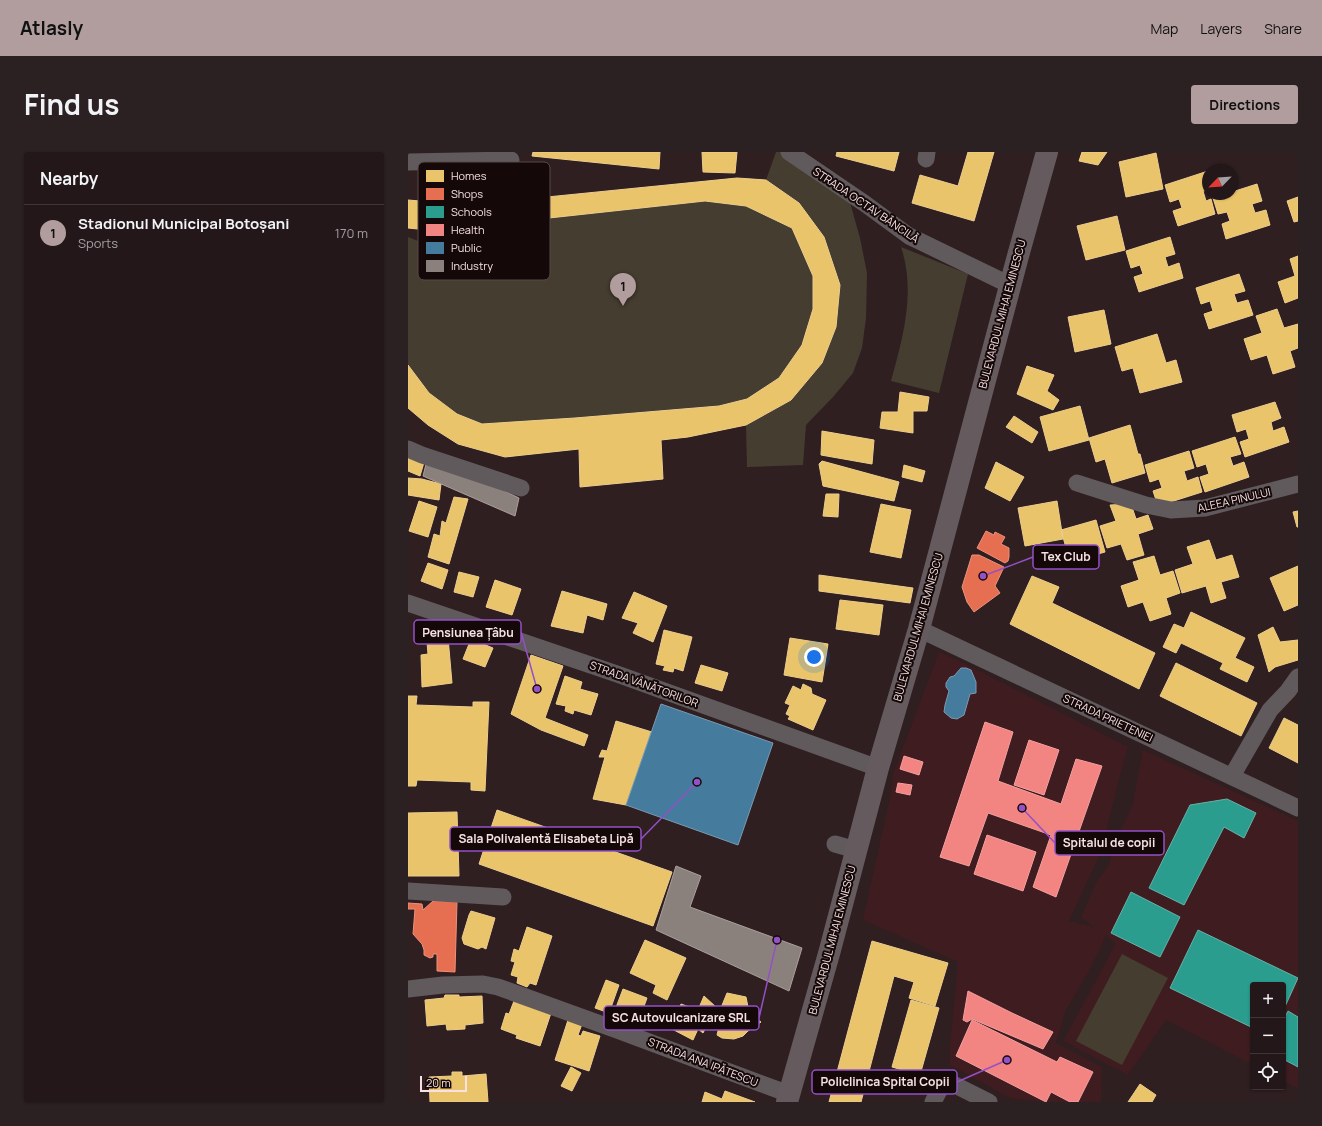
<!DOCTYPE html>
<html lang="en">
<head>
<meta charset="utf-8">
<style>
	body { margin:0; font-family:Manrope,sans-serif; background:#2b2022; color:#f1f3f6 }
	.controls { position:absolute; right:12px; bottom:12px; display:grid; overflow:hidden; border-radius:4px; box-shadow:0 1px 3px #0004 }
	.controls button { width:36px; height:36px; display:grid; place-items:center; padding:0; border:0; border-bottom:1px solid #403638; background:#231719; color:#f1f3f6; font:20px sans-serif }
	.compass { position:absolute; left:794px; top:12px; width:36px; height:36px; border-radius:50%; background:#231719; box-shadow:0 1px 3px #0004; rotate:245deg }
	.scale { position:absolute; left:12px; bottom:10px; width:47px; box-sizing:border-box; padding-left:4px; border:2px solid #f7e1e2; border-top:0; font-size:11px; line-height:14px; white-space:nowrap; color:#f7e1e2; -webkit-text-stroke:3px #150809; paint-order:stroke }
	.you { position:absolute; left:406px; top:505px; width:14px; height:14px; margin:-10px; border:3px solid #fff; border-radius:50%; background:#1a73e8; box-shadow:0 0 0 6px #1a73e833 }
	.badge { display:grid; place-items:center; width:26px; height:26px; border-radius:50%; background:#b19d9e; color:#111; font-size:13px; font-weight:700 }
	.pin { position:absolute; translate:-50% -33px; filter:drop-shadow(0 1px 2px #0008) }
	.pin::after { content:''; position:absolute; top:21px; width:14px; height:12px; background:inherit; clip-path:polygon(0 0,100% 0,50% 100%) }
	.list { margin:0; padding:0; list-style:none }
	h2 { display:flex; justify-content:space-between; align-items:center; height:52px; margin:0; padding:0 16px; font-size:17px }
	h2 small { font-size:13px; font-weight:400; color:#a39fa2 }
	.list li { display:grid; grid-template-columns:26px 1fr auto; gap:12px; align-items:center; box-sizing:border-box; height:56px; padding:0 16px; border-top:1px solid #403638 }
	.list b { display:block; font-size:15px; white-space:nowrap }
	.list p { margin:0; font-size:13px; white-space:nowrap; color:#a39fa2 }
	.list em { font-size:13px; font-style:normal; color:#a39fa2 }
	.icon { flex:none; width:22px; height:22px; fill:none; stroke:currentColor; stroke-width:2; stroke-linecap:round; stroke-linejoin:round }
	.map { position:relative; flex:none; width:890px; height:950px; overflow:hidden; border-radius:4px }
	header { display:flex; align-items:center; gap:24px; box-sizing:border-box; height:56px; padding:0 20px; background:#b19d9e; color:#111 }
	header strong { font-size:19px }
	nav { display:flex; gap:22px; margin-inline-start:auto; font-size:14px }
	.intro { display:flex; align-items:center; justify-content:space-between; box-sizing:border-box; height:96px; padding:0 24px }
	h1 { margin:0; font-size:28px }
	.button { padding:10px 18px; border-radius:4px; background:#b19d9e; color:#111; font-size:14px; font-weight:700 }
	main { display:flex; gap:24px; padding:0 24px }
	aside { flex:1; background:#231719; border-radius:4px; box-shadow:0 1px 3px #0004 }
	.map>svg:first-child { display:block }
	.built { fill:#3f1c1f }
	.green { fill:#463d31 }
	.homes { fill:#e9c46a; stroke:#edcd8e }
	.shops { fill:#e76f51; stroke:#ec917c }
	.schools { fill:#2a9d8f; stroke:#68b1a8 }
	.health { fill:#f28482; stroke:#f4a09f }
	.public { fill:#457b9d; stroke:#7a9ab2 }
	.industry { fill:#8a817c; stroke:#ab9e9b }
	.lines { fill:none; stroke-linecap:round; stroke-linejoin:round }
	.street { stroke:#605a5c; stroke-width:17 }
	.secondary { stroke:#655b5f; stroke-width:22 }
	.labels { text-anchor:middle; stroke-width:4; stroke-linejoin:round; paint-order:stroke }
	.street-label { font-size:11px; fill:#f7e1e2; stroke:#150809 }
	.key { fill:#150809; stroke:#59494a; stroke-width:1 }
	.key-label { font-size:11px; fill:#f7e1e2 }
	.leader { fill:none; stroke:#9450c6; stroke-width:1.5 }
	.callout-dot { fill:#9450c6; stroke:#150809; stroke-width:1.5 }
	.callout { fill:#150809; stroke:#9450c6; stroke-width:1.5 }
	.callout-label { font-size:12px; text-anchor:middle; font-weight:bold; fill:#f7e1e2 }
</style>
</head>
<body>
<header>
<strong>Atlasly</strong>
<nav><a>Map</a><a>Layers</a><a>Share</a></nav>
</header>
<div class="intro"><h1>Find us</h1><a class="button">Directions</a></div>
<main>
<aside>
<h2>Nearby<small></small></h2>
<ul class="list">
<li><span class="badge">1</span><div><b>Stadionul Municipal Botoșani</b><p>Sports</p></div><em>170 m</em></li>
</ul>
</aside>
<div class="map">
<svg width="890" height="950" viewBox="0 0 890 950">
	<rect width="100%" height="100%" fill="#2f1f21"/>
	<path class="built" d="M531 500 558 512 720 595 715 612 693 700 661 769 686 775 673 765 689 729 700 714 707 689 724 655 735 598 890 669V936L875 929V833H845V913L758 868 720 923 655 889 704 799 707 791 697 783 694 793 678 824 658 858 648 891 694 915 693 950H637L602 946 542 913V895L550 810 455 768 484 636 485 622Z"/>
	<path class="green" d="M368 0H386L441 47 452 86 459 121 458 166 454 196 445 221 425 245 398 273 395 313 339 315 338 273 280 285 253 288 50 292 20 273 0 256V85L33 98 86 72 89 50 329 26 358 28Z
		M493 95 560 122 531 241 483 229C495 185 508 140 493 95Z
		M714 802 760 826 714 913 668 889Z"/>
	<path class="homes" d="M125 0H252L251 17 124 4Z
		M294 0H329L327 21 295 20Z
		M429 0H491L486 19 428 4Z
		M560 0H586L566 69 504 51 512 23 550 34Z
		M674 0H699L690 13 671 9Z
		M748 1 755 37 718 45 711 10Z
		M85 15V51L62 53 59 82 0 76V48L12 49 17 21 48 25 50 17Z
		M800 19V38L795 39 798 49 803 47 807 62 770 74 765 59 774 56 771 47 762 50 757 33Z
		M329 26 358 28 391 51 416 85 432 133 428 175 414 211 383 248 338 273 280 285 253 288 255 327 172 335 171 297 97 305 50 292 20 273 0 256V213L21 241 49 262 74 272 167 266 311 254 339 247 371 226 394 193 405 157V124L384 76 338 54 297 49 86 72 89 50Z
		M849 32 854 49 844 52 847 61 858 58 862 73 818 87 814 72 822 69 819 60 810 62 805 46 817 42H824V40Z
		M890 45V69L886 70 879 49Z
		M709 64 717 98 678 108 669 74Z
		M762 85 767 102 757 105 760 115 771 111 775 126 731 140 726 125 735 122 732 113 723 116 718 99Z
		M890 104V146L877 151 870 130 887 124 882 107Z
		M831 122 837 139 826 142 829 151 840 148 845 163 801 177 796 162 805 159 802 149 793 152 788 136Z
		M869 157 876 176 890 172V196L882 199 887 215 865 222 859 203 843 208 836 187 854 181 848 164Z
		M696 158 703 192 667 200 660 165Z
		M749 182 758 211 768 208 774 230 732 241 725 216 714 219 707 195Z
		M619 214 646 223 639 239 651 248 645 258 609 242Z
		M492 240 521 245 519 259H505V281L472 276 474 260H490Z
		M867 250 873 266 863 270 865 279 876 275 881 290 837 305 832 290 841 287 838 277 829 280 824 263Z
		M672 254 681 288 641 299 632 265Z
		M606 264 630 280 624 291 598 275Z
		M722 273 730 302H732L737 321 704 331 697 307 688 310 681 286Z
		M414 279 466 288 464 312 413 303Z
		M827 285 833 302 822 305 825 314 836 310 841 325 797 340 792 325 801 322 798 312 789 315 784 299Z
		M781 299 786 316 776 319 779 329 790 325 794 340 750 354 745 339 754 336 751 327 742 330 737 313Z
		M0 302 17 307 12 324 0 319Z
		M414 309 491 330 486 349 415 334 411 312Z
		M588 310 616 325 602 349 577 336Z
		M496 313 517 319 514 330 494 325Z
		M0 326 14 327 33 332 31 348 0 343Z
		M418 342H431L430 365 415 364Z
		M46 345 60 347 41 412 20 405 26 382 32 384 34 369 38 371Z
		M11 349 29 355 20 385 1 379Z
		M649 349 655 387 617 394 610 356Z
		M473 352 503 358 493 406 462 400Z
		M723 352 728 367 740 363 745 377 730 382 736 403 719 408 713 392 699 396 692 374 708 369 702 353Z
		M890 359V375H889L885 360Z
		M688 368 697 400 662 410 653 378Z
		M801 388 808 408 824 403 831 425 813 430 818 446 803 451 798 434 774 441 767 418 785 412 779 395Z
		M746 404 752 423 765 419 772 441 758 446 763 462 742 469 735 450 720 455 713 434 731 428 725 410Z
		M20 411 40 418 34 437 13 429Z
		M890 414V453L876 459 862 426Z
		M51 420 71 425 65 445 46 440Z
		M411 423 505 436 502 451 411 439Z
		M624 424 651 435 644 451 747 501 731 537 602 472Z
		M87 428 113 437 104 463 78 455Z
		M154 439 199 452 195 468 179 463 175 481 143 474Z
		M226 440 259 454 245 490 225 481 230 471 214 466Z
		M432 448 475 453 471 483 428 477Z
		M783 460 837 486 827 506 846 515 839 530 812 517 815 511 773 491 768 501 755 495 766 472 776 476Z
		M39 474 44 531 14 535 13 503 20 502 18 478Z
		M865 475 872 490 890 488V508L867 515 861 520 850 483Z
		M256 478 284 485 275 519 266 516 265 520 255 518 257 514 248 512Z
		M382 486 420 492 414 530 376 523Z
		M63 487 85 496 77 515 55 507Z
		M123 503 155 514 137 566 180 583 176 594 133 578 103 562Z
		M768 511 849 551 833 584 752 544Z
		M293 513 320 521 314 539 287 531Z
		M157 524 174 530 172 537 190 542 183 563 166 558 165 562 157 559 158 554 148 552Z
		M395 532 403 536 404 542 418 548 405 578 380 567 382 564 378 562 382 553 377 551 385 534 393 538Z
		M0 544H9L8 553 65 555V550H81L77 639 63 638V630L9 628 8 634H0Z
		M876 566 890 573V611L861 596Z
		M208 569 244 580 218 653 185 647 197 605H191L194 598 199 599Z
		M89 658 264 720 245 774 71 712Z
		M49 660 51 724H0V661Z
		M63 759 87 766 78 797 74 795 70 797 56 792 54 786 61 763Z
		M119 775 144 784 128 833 122 831 119 835 109 831 110 825 103 823 107 810 103 809 106 797 111 799Z
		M237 788 278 806 259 848 245 841 248 833 222 821Z
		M464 789 540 811 527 854 501 846 506 830 486 824 453 950H421Z
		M198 828 211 833 201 861 187 856Z
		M215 837 239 846 230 871 210 863 207 858Z
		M319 841 338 845 340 855 352 861 349 867 353 870 340 879 335 884 326 887 314 886 309 883 311 875 306 873Z
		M37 843H51V845L74 844 75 871 57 873V877L39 878 38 872 19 874 17 848 36 846Z
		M296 844 308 855 295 881 290 877 285 888 264 877 269 868 268 863 273 852 290 858Z
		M503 848 531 856 512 923 484 915Z
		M106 849 143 861 132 894 108 886 109 883 93 877 98 861 101 862Z
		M160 868 174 872 170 883 173 884 175 879 192 884 181 919 147 908Z
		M163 915 173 921 164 939 153 934Z
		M44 920H54V924L78 922 80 950H22L21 925 44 924Z
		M732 932 748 943 744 950H720Z
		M317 939 347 950H294L297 940 314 947Z"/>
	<path class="shops" d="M578 379 586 383 587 380 597 385 593 392 601 396V405L600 409 597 411 569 396Z
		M564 403H571L596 415 587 434 592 441 566 460 559 450 554 435Z
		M25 749 49 750 47 820 29 819V802H25V805L22 806 16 803V798L14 792 5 782 7 757H0V751L14 752 15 758Z"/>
	<path class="schools" d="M819 647 848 661 836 686 816 675 776 753 741 736 782 653Z
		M723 740 772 765 752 805 703 781Z
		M790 778 890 826 875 859V833H845V876L762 836Z
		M880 859 890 865V915L875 907V869Z"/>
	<path class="health" d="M577 570 605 580 590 629 653 652 668 607 694 614 648 745 625 735 643 683 580 661 561 714 532 705Z
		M621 588 651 598 636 643 606 633Z
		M496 604 515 610 511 623 492 617Z
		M490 631 504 633 502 643 488 640Z
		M579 683 628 700 615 739 566 722Z
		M560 839 604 861 645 880 635 897 564 867 559 870 555 868Z
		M564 868 649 910 652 905 685 920 670 950H662L643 940 638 950 548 904Z"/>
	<path class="public" d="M553 516H558L563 518 568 530V541L562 542 556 563 549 567 543 566 536 560 537 553 541 539 538 535V531L542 525 546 524Z
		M253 552 365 591 330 693 218 653Z"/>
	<path class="industry" d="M19 308 86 334 111 346 107 364 15 324Z
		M268 714 293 724 282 755 394 796 381 839 248 778Z"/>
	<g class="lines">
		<path class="street" d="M381 0 456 51 501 84 602 133
			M518 7 519 0
			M0 10 103 8 100 24
			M0 297 14 303 113 336
			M669 331 738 353 763 358 797 356 890 332
			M0 451 209 522 470 616
			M511 477 890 656
			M824 624 862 558 880 539 890 525
			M427 692 448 698
			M0 739 95 745
			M0 837 35 833 75 832 90 835 209 878 381 942
			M525 950 534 933 543 931 581 950"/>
		<path class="secondary" d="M379 950 422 798 470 616 511 477 610 104 639 0"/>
	</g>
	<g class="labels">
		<g class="street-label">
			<text transform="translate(458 53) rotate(34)" y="4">STRADA OCTAV BĂNCILĂ</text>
			<text transform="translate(594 162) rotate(-75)" y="4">BULEVARDUL MIHAI EMINESCU</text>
			<text transform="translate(826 348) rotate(-13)" y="4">ALEEA PINULUI</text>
			<text transform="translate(510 475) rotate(-74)" y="4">BULEVARDUL MIHAI EMINESCU</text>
			<text transform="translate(236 532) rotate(20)" y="4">STRADA VÂNĂTORILOR</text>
			<text transform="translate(700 566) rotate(25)" y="4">STRADA PRIETENIEI</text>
			<text transform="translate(424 788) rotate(-75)" y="4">BULEVARDUL MIHAI EMINESCU</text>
			<text transform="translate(295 910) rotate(21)" y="4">STRADA ANA IPĂTESCU</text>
		</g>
	</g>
	<rect x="10" y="10" width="132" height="118" rx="6" class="key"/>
	<rect x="18" y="18" width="18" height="12" fill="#e9c46a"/>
	<rect x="18" y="36" width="18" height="12" fill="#e76f51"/>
	<rect x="18" y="54" width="18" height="12" fill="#2a9d8f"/>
	<rect x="18" y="72" width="18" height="12" fill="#f28482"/>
	<rect x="18" y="90" width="18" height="12" fill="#457b9d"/>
	<rect x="18" y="108" width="18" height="12" fill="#8a817c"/>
	<g class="key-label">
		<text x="43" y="28">Homes</text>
		<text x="43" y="46">Shops</text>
		<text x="43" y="64">Schools</text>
		<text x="43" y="82">Health</text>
		<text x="43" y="100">Public</text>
		<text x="43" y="118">Industry</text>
	</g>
	<path class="leader" d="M575 424L625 405M129 537L113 480M289 630L233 687M614 656L647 691M369 788L351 866M599 908L549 930"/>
	<g class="callout-dot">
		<circle cx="575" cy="424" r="4"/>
		<circle cx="129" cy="537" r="4"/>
		<circle cx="289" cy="630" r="4"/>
		<circle cx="614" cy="656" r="4"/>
		<circle cx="369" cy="788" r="4"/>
		<circle cx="599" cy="908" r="4"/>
	</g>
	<g class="callout">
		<rect x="625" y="393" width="66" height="24" rx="4"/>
		<rect x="6" y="468" width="107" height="24" rx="4"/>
		<rect x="42" y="675" width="191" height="24" rx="4"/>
		<rect x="647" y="679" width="109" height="24" rx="4"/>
		<rect x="196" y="854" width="155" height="24" rx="4"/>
		<rect x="404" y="918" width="145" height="24" rx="4"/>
	</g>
	<g class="callout-label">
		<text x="658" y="409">Tex Club</text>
		<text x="60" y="485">Pensiunea Țâbu</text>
		<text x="138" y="691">Sala Polivalentă Elisabeta Lipă</text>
		<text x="701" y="695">Spitalul de copii</text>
		<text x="273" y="870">SC Autovulcanizare SRL</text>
		<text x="477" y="934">Policlinica Spital Copii</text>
	</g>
</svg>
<div class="controls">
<button>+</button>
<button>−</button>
<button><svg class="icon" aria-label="locate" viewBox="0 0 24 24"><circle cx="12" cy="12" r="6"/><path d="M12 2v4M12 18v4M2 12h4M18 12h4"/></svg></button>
</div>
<svg class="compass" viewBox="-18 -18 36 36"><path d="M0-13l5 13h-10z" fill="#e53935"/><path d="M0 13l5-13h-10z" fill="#a39fa2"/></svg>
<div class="scale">20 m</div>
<div class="you"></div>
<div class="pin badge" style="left:215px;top:154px">1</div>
</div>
</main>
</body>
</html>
